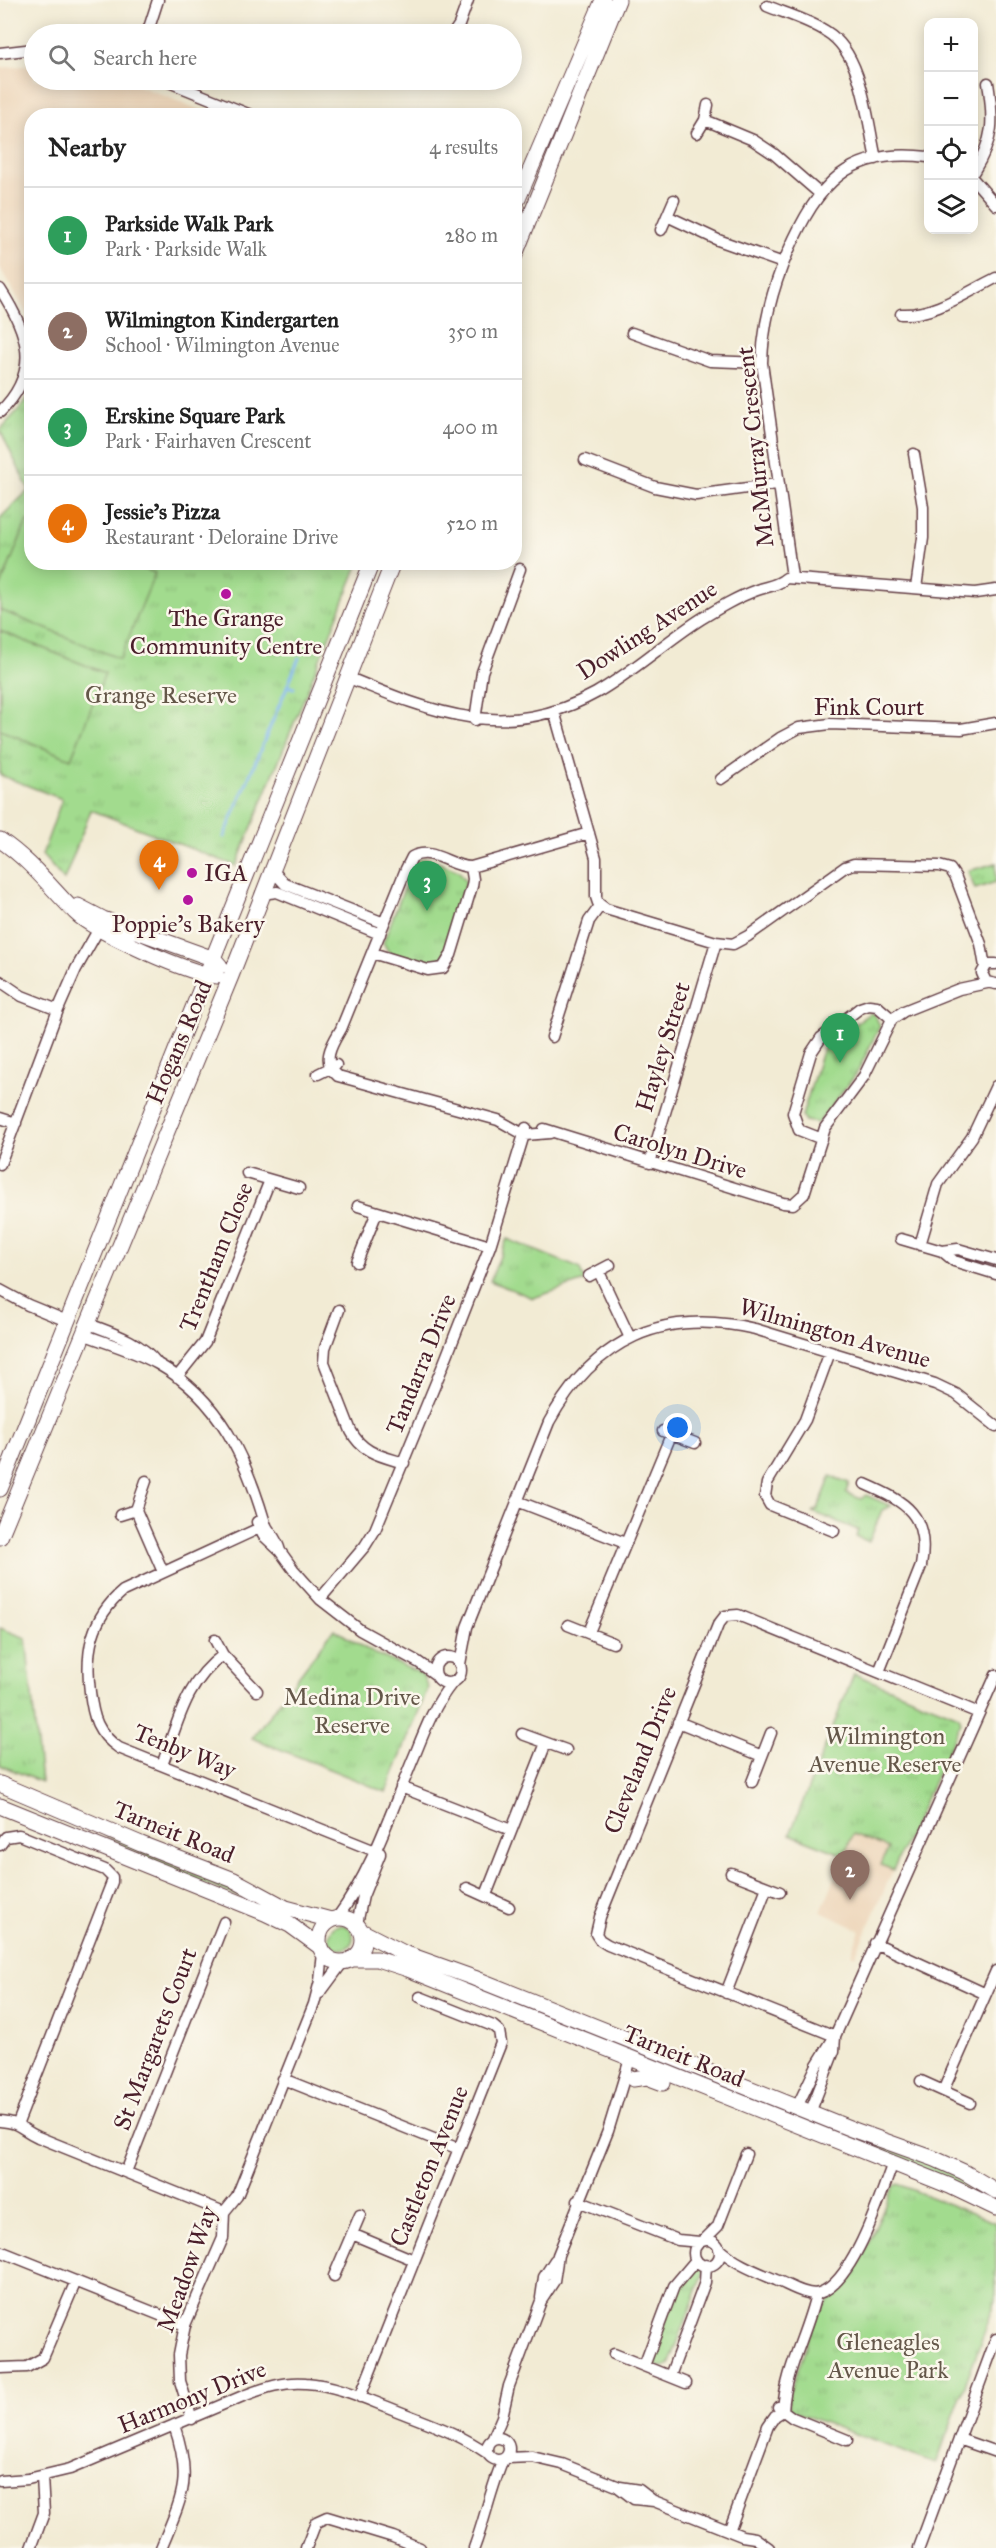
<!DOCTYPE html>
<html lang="en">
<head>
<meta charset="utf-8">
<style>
	body { margin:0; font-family:"IM FELL Great Primer",serif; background:#f6f6f6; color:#222 }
	.controls { position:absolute; right:18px; top:18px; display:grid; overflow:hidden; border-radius:12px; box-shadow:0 3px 15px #0003 }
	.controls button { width:54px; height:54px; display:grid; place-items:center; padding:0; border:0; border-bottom:2px solid #e0e0e0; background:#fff; color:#222; font:30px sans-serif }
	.you { position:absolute; left:678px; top:1428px; width:21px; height:21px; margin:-15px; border:4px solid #fff; border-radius:50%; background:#1a73e8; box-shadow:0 0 0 9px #1a73e833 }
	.badge { display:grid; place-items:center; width:39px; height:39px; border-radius:50%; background:#111827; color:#fff; font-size:20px; font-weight:700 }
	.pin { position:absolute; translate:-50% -50px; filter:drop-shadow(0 2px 3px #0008) }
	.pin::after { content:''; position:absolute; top:32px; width:21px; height:18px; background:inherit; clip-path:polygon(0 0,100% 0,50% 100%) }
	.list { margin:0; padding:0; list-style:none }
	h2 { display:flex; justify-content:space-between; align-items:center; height:78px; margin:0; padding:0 24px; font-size:26px }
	h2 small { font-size:20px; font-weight:400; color:#767676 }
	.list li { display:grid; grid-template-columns:39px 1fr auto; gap:18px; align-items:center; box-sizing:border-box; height:96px; padding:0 24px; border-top:2px solid #e0e0e0 }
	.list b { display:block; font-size:22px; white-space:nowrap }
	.list p { margin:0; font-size:20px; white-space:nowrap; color:#767676 }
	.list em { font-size:20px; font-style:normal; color:#767676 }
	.icon { flex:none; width:33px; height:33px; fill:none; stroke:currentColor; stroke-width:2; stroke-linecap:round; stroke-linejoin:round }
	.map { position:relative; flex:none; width:996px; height:2548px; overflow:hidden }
	.search { position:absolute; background:#fff; box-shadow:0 3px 15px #0003; left:24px; top:24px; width:498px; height:66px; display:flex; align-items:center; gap:15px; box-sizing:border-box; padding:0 21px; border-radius:33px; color:#767676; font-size:22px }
	.panel { position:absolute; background:#fff; box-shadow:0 3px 15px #0003; left:24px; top:108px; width:498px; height:462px; border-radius:24px }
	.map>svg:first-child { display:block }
	.built { fill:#eed7bb }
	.grass { fill:url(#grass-tufts); stroke:#767d5c; stroke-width:1.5 }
	.garden { fill:#a2db8e; stroke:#767d5c; stroke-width:1.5 }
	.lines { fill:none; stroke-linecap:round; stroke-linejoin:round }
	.stream { stroke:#82b7f0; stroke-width:3 }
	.street-casing { stroke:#633e44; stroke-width:13 }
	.secondary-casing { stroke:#633e44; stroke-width:17 }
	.street { stroke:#fff; stroke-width:10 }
	.secondary { stroke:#fff; stroke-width:15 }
	.poi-dot { fill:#b5179e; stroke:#fbf7ec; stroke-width:2 }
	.labels { text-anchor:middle; stroke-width:5; stroke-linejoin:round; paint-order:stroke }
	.street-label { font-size:24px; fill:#4a1f2b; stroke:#fbf7ec }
	.poi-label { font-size:24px; fill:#4a1f2b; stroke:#fbf7ec }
	.park-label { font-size:24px; fill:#645749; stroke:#fbf7ec }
</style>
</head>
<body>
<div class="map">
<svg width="996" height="2548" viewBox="0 0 996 2548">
	<defs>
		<pattern id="grass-tufts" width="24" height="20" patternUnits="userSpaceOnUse" patternTransform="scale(1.5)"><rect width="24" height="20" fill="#a2db8e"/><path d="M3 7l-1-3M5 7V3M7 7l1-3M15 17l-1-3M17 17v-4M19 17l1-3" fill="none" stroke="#8dbc7b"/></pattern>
	</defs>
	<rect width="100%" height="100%" fill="#fbf7ec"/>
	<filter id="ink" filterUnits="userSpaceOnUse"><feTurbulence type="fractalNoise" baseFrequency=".0167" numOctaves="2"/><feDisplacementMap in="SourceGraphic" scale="12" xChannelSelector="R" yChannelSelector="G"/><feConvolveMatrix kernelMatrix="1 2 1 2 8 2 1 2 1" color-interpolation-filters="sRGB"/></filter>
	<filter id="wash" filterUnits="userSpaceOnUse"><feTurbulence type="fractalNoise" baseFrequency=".008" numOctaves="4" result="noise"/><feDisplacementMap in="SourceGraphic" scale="24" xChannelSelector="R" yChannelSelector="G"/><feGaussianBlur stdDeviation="1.35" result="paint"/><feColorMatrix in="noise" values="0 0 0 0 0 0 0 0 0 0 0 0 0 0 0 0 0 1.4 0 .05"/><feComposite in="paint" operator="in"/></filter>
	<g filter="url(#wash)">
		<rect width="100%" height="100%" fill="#f2ebd4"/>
		<path class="built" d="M34 65V80H124L213 115 32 116 31 321 0 268V68Z
			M853 1834 889 1848 881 1865 893 1870 855 1956 851 1954 860 1930 821 1912Z"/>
		<path class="grass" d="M31 390 32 562 359 563 236 866 91 810 64 880 42 855 62 799 0 775V518L29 490 0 430 21 407Z
			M427 858 459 871 466 881 445 955 439 964 432 966 390 954 383 943 414 863 420 859Z
			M996 863V882L975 889 968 871Z
			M870 1013 875 1015 880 1026 857 1073 818 1123 805 1121 802 1116 821 1054 827 1044Z
			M507 1239 579 1268 585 1281 533 1298 490 1281Z
			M831 1476 849 1483 846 1493 861 1499 866 1495 891 1506 882 1510 869 1542 856 1536 858 1530 813 1512 818 1509Z
			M0 1628 26 1638 41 1782 0 1765Z
			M334 1629 371 1652 422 1674 428 1688 386 1792 252 1738Z
			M854 1674 959 1716 961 1722 893 1870 881 1865 888 1848 853 1834 844 1855 790 1834Z
			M898 2184 996 2223V2300L936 2464 790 2410 788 2397 817 2315 861 2261 893 2186Z
			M697 2266 705 2269 670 2363 666 2367 661 2368 653 2364 651 2359 679 2285Z"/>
		<path class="garden" d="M27 521 31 523 32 562 128 563 155 573 120 659 0 610V588Z
			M0 631 105 673 71 759 0 730Z
			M104 1835C131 1842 154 1856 180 1868 210 1881 241 1891 270 1906L269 1909 168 1869Z
			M329 1937a12 12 0 1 1 24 0a12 12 0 1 1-24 0Z
			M879 2143 938 2166 981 2190 979 2193 876 2151Z"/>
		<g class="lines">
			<path class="stream" d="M287 686 294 688
				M224 837 299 658"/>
		</g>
	</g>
	<g filter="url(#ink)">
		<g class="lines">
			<g class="street-casing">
				<path id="street" d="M767 6C787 14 809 20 827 32 863 54 867 120 876 159
					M147 34 158 0
					M453 34 459 25 468 0
					M0 53 34 49
					M164 80 253 116
					M705 120 753 140 774 154 819 193
					M697 133 705 120 708 105
					M974 171C994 139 994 121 988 83
					M974 180 996 205
					M667 216 718 240 783 263
					M661 230 674 200
					M0 289C28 332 42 371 0 412
					M901 314C934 316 967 292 996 278
					M632 333 710 361 762 363
					M914 454 923 507V538L916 588
					M585 460 655 487 696 495 777 484
					M792 577 762 363C763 323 772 289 788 252 818 184 848 147 928 157
					M347 677C434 713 506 743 596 693 633 672 665 642 701 619 719 608 737 597 757 590 768 586 777 586 786 578L975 593 996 590
					M554 711 596 858V897L598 903 606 909 716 942 733 944 748 936 845 867 854 864 939 866 950 869 956 878 981 944 985 967
					M475 720 482 672 520 569
					M721 779 780 738 799 728 830 724 961 729 996 723
					M272 870 285 884 384 923
					M261 894 277 892 380 934
					M372 953 428 970 443 968 451 955 472 886 473 879 471 867
					M996 964H987L982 973 986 982 996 984
					M0 981 22 996 58 1010
					M552 1037 589 921 600 906
					M318 1074 336 1065
					M0 1118 16 1123
					M544 1129 783 1203 793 1204 804 1194 825 1128 864 1076 892 1019 904 1011 959 989 987 983
					M550 1133 525 1135 498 1120 338 1076C320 1062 332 1044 341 1029L406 869 412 857C433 846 450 867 471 867L589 833
					M822 1139 799 1130 793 1113 811 1053 821 1038 860 1008 869 1005 877 1006 892 1019
					M650 1163 716 942
					M0 1164 58 1010 76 969 101 925
					M247 1173 299 1188
					M358 1206 490 1246
					M901 1239 942 1251 954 1261 996 1274
					M920 1245 938 1184 972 1137 996 1086
					M942 1251 958 1249 996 1260
					M357 1262 377 1212
					M599 1272 630 1338
					M589 1276 610 1265
					M0 1290 28 1305 67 1321
					M339 1310 325 1348 324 1362 351 1431C362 1453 381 1456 404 1463
					M86 1323C112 1333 140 1341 157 1363
					M82 1334C107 1343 135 1351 158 1364 220 1399 246 1459 265 1523 268 1532 276 1536 280 1551
					M830 1352 805 1420 767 1483 765 1496 770 1505 834 1531
					M177 1377 205 1342 270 1180
					M663 1431 695 1443
					M146 1481 136 1510 163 1572
					M865 1484C906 1502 930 1515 921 1566L879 1672
					M517 1501 625 1543
					M120 1515 136 1510
					M257 1522 263 1535 280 1551 293 1569 320 1599 360 1630 418 1662 436 1675
					M266 1525 123 1591C91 1618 85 1652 90 1692 93 1717 97 1733 119 1748L380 1853
					M320 1599 365 1546 375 1530 444 1363 490 1246 526 1128
					M568 1625 613 1643
					M589 1632 671 1435
					M215 1640 223 1655 257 1691
					M435 1670a13 13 0 1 1 26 0a13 13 0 1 1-26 0Z
					M460 1664 467 1627 549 1422C595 1338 663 1308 755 1329L935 1384 956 1394 996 1426
					M678 1722 762 1756
					M522 1734 566 1750
					M162 1765C178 1723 185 1683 223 1655
					M752 1782 771 1733
					M401 1787 511 1830
					M0 1845 6 1837 19 1835 105 1870 112 1877V1882L18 2123
					M731 1873 780 1892
					M467 1888 509 1907
					M486 1895 546 1743
					M337 1918C374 1868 392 1808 416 1752 426 1727 435 1704 452 1683
					M357 1924 363 1896 380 1854
					M875 1943 986 1994
					M320 1993 343 1962
					M726 1993 767 1887
					M835 2036 608 1945 600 1940 596 1934 600 1917 718 1625 725 1616 738 1615 979 1713
					M283 2079 459 2149
					M921 2081 970 2103
					M943 2091 996 1971
					M797 2107 817 2065 835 2036 996 1675
					M810 2113 834 2051 835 2037
					M0 2121C22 2123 20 2129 38 2137L224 2212
					M126 2172 224 1922
					M578 2201 678 2240 700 2242
					M352 2234 414 2260
					M694 2253a13 13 0 1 1 26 0a13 13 0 1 1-26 0Z
					M703 2241 718 2226 746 2154
					M719 2249C736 2264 755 2271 776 2280 787 2284 807 2297 819 2293 853 2284 881 2194 893 2163
					M0 2251 185 2325
					M334 2276 360 2215
					M541 2298 544 2277 555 2260
					M614 2354 686 2383
					M644 2366 674 2286 696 2260
					M0 2368 27 2367 43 2358 76 2281
					M670 2376 705 2282 706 2265
					M360 2397 501 2043 499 2031 493 2026 420 1997
					M778 2407 793 2418 847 2440
					M783 2411C785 2370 807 2334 816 2294
					M192 2419 180 2381 179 2355 185 2325 223 2238 224 2212 237 2196 314 2004 320 1981 323 1953
					M487 2449a11 11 0 1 1 22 0a11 11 0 1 1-22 0Z
					M493 2438 502 2417 509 2386 541 2301 554 2281 558 2255 608 2131 630 2059
					M959 2439 996 2452
					M506 2458 532 2457 562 2464 617 2486 634 2499 654 2501 742 2536 755 2538 769 2548
					M0 2481 28 2479 70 2469 243 2396C264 2388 284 2381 306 2383 337 2385 366 2399 395 2410 427 2423 459 2433 487 2453
					M620 2487 639 2490 652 2500
					M729 2531 768 2426 775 2416 783 2411
					M31 2548 44 2513 42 2477
					M161 2548C182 2497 193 2480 174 2425
					M306 2548 316 2522 327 2517 393 2537 420 2548
					M474 2548C485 2519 491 2488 503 2460
					M919 2548 996 2339"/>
			</g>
			<g class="secondary-casing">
				<path id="secondary" d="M514 208 603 0
					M514 257 618 0
					M0 840C30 860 51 888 76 913 94 931 191 975 217 976
					M78 906 103 919 214 959 220 966
					M0 1489 372 562
					M0 1537 231 976 393 562
					M0 1784 141 1844 234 1880 286 1908 331 1920
					M0 1806 265 1913 290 1925 319 1946
					M319 1940a22 22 0 1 1 44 0a22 22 0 1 1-44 0Z
					M361 1931 404 1953 474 1978 854 2130 935 2159 964 2172 996 2191
					M351 1959H377L408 1969 950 2186 996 2208
					M633 2079 647 2077 663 2083"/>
			</g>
			<use href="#street" class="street"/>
			<use href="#secondary" class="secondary"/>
		</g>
	</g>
	<g class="poi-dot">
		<circle cx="226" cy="594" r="6"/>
		<circle cx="192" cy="873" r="6"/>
		<circle cx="188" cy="900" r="6"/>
	</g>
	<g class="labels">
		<g class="street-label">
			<text transform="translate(755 447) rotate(-96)" y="8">McMurray Crescent</text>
			<text transform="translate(647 630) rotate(-33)" y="8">Dowling Avenue</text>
			<text x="869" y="715">Fink Court</text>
			<text transform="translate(179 1042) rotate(-67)" y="8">Hogans Road</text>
			<text transform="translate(663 1047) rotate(-73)" y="8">Hayley Street</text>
			<text transform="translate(680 1151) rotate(17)" y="8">Carolyn Drive</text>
			<text transform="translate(216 1257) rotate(-68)" y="8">Trentham Close</text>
			<text transform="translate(835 1333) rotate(16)" y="8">Wilmington Avenue</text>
			<text transform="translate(421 1364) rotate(-68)" y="8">Tandarra Drive</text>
			<text transform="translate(185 1751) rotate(22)" y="8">Tenby Way</text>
			<text transform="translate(640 1760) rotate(-68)" y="8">Cleveland Drive</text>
			<text transform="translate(174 1832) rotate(22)" y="8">Tarneit Road</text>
			<text transform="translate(155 2039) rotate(-69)" y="8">St Margarets Court</text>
			<text transform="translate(684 2056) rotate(22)" y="8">Tarneit Road</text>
			<text transform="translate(429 2166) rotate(-68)" y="8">Castleton Avenue</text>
			<text transform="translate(187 2269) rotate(-70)" y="8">Meadow Way</text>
			<text transform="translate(192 2397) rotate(-22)" y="8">Harmony Drive</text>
		</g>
		<g class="poi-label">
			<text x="226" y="626">The Grange<tspan x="226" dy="28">Community Centre</tspan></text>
			<text x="204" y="881" text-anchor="start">IGA</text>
			<text x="188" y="932">Poppie's Bakery</text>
		</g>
		<g class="park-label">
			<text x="161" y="703">Grange Reserve</text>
			<text x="352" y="1705">Medina Drive<tspan x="352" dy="28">Reserve</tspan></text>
			<text x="885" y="1744">Wilmington<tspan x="885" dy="28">Avenue Reserve</tspan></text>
			<text x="888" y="2350">Gleneagles<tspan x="888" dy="28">Avenue Park</tspan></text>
		</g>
	</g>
</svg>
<div class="controls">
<button>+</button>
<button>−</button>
<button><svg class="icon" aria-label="locate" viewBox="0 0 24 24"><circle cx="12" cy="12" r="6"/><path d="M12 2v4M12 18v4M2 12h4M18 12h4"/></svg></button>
<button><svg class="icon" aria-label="layers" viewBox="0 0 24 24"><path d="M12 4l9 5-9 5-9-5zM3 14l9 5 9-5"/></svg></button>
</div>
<div class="you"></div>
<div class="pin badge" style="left:840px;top:1063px;background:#2e9e5b">1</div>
<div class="pin badge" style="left:850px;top:1900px;background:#8d6e63">2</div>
<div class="pin badge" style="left:427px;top:911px;background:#2e9e5b">3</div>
<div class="pin badge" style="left:159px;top:890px;background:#e8710a">4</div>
<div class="search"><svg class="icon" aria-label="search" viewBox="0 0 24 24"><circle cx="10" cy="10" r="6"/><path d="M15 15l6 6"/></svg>Search here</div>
<section class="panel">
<h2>Nearby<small>4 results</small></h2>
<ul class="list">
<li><span class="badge" style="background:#2e9e5b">1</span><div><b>Parkside Walk Park</b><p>Park · Parkside Walk</p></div><em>280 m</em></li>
<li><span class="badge" style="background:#8d6e63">2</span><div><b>Wilmington Kindergarten</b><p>School · Wilmington Avenue</p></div><em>350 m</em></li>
<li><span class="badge" style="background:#2e9e5b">3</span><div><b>Erskine Square Park</b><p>Park · Fairhaven Crescent</p></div><em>400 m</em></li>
<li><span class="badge" style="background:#e8710a">4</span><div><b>Jessie's Pizza</b><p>Restaurant · Deloraine Drive</p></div><em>520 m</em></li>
</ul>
</section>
</div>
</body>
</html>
